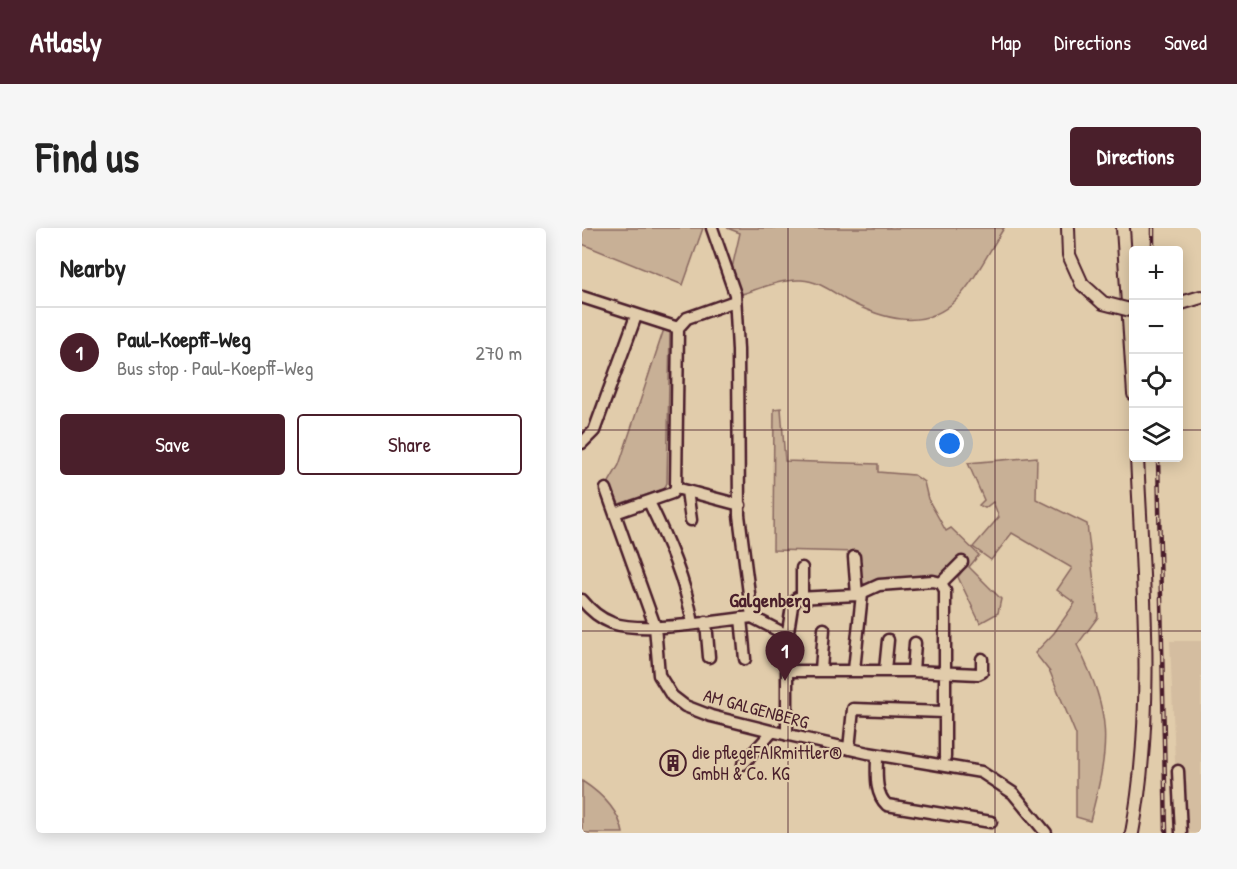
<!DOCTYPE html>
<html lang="en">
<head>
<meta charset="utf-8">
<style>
	body { margin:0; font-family:"Patrick Hand",sans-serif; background:#f6f6f6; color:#222 }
	.controls { position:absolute; right:18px; top:18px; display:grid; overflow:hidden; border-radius:6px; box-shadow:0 3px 15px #0003 }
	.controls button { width:54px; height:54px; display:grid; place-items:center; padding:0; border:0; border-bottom:2px solid #e0e0e0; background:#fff; color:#222; font:30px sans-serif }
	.you { position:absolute; left:368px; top:216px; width:21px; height:21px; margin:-15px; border:4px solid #fff; border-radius:50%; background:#1a73e8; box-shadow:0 0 0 9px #1a73e833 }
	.badge { display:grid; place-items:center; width:39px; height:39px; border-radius:50%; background:#4a1f2b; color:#fff; font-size:20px; font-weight:700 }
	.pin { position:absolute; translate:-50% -50px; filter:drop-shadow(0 2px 3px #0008) }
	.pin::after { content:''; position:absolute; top:32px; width:21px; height:18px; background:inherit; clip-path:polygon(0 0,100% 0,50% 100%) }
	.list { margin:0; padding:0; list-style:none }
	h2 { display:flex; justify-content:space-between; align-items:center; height:78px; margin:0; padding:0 24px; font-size:26px }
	h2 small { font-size:20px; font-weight:400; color:#767676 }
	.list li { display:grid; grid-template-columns:39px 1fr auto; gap:18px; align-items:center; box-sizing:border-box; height:90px; padding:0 24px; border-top:2px solid #e0e0e0 }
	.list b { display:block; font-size:22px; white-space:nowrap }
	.list p { margin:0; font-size:20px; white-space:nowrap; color:#767676 }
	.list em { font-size:20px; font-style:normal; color:#767676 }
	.actions { display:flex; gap:12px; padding:18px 24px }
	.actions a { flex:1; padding:14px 0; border:2px solid #4a1f2b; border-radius:6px; text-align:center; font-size:21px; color:#4a1f2b }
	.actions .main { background:#4a1f2b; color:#fff }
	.icon { flex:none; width:33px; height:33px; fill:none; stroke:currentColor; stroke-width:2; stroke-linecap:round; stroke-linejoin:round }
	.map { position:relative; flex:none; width:619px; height:605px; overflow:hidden; border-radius:6px }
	header { display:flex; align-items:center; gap:36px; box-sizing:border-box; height:84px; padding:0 30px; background:#4a1f2b; color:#fff }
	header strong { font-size:28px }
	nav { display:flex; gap:33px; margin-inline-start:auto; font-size:21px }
	.intro { display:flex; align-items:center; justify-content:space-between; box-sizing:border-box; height:144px; padding:0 36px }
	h1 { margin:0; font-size:42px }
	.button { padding:15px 27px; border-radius:6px; background:#4a1f2b; color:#fff; font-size:21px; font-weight:700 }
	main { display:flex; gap:36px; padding:0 36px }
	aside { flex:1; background:#fff; border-radius:6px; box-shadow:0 3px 15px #0003 }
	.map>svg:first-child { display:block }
	.built { fill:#d4bda0 }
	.green { fill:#c8b096; stroke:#896860; stroke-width:1.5 }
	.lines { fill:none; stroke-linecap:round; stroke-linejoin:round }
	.minor-casing { stroke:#4a1f2b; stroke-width:15 }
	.major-casing { stroke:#4a1f2b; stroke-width:16 }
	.minor { stroke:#e1ccab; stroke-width:10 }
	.major { stroke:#e1ccab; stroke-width:12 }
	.rail-casing { stroke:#4a1f2b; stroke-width:4.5 }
	.rail { stroke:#e1ccab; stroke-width:2; stroke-dasharray:7; stroke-linecap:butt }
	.major-bridge-casing { stroke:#4a1f2b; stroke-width:16; stroke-linecap:butt }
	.major-bridge { stroke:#e1ccab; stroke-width:12 }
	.grid { fill:none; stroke:#4a1f2b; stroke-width:1.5; stroke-opacity:0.55 }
	.labels { text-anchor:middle; stroke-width:4.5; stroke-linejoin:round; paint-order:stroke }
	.street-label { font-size:18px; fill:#4a1f2b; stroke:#e1ccab }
	.poi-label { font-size:18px; fill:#4a1f2b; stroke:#e1ccab; text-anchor:start }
	.neighbourhood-label { font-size:20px; font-weight:bold; fill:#4a1f2b; stroke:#e1ccab }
</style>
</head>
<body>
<header>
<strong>Atlasly</strong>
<nav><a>Map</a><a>Directions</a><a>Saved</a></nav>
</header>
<div class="intro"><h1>Find us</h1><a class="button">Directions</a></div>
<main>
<aside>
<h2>Nearby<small></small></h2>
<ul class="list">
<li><span class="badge">1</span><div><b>Paul-Koepff-Weg</b><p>Bus stop · Paul-Koepff-Weg</p></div><em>270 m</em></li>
</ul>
<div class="actions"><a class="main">Save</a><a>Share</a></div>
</aside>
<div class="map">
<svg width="619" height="605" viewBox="0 0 619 605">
	<rect width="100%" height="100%" fill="#e1ccab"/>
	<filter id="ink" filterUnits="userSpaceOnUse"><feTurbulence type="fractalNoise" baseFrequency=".0167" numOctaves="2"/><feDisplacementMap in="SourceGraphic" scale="12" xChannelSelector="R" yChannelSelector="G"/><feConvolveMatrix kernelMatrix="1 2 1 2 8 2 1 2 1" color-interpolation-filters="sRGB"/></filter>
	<g filter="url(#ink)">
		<path class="built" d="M588 413H619V605H596Z"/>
		<path class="green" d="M0 0H121L101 57 0 16Z
			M145 0H422C407 23 393 53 374 72 342 104 300 91 264 72 249 63 237 53 219 52 198 51 177 61 157 67L150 40 158 5Z
			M82 101 88 103 85 255 82 261 37 276 27 254 37 237Z
			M199 180 203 233 296 236V244L332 247 342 254 346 271 364 303 369 300 397 327 387 339 419 371 416 385 398 395 376 349 384 338 378 333 358 351 288 358 280 355 277 324 191 322 192 181Z
			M455 229 454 271 505 296 516 389 495 417C531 488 528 517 508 593L494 589V507L468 444 453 425 472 405 493 375 475 362 490 340 430 305 409 332 391 319 417 289 411 274 403 280 397 277 402 272 386 235Z
			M0 553C20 566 37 582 41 605H0Z"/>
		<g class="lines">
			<g class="minor-casing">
				<path id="minor" d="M130 0 153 66 156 122 157 287 170 389 201 405 205 410V507
					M0 69 96 100
					M0 215 12 203 54 88
					M94 260 96 100 105 90 153 73
					M94 260 158 277
					M24 261 73 398 77 447 90 468 103 478 129 488 189 503 286 525 399 544 431 565 464 605
					M105 263 109 292
					M67 274C86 313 103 352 111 395
					M33 285 90 265 94 260
					M272 329 275 367
					M359 355 380 334
					M220 368V340
					M0 372C8 382 17 390 30 395 62 406 134 393 170 389
					M159 390 163 431
					M124 394 127 429
					M205 410 210 378 215 370 275 367 297 357 351 353 359 355 363 362V529
					M239 442 242 401
					M272 442 280 366
					M303 442 306 412
					M207 443H331L396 446 400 444V431
					M331 443 333 415
					M267 521 271 481 362 484
					M295 527C295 544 292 565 305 577L409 594
					M161 536 190 504
					M596 543 599 605"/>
			</g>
			<g class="major-casing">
				<path id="major" d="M486 0 487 27 500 56
					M541 0 552 166
					M596 76 619 69
					M550 605C573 483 561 353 555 230"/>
			</g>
			<use href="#minor" class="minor"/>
			<use href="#major" class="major"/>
			<g class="rail-casing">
				<path id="rail" d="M571 0V22
					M576 230 584 605"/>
			</g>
			<use href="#rail" class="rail"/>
			<g class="major-bridge-casing">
				<path id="major-bridge" d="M500 56 521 75 552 83"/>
			</g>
			<use href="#major-bridge" class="major-bridge"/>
		</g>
	</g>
	<path class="grid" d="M206 0V605M413 0V605M0 202H552M596 202H619M0 403H619"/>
	<defs>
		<g id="building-ring" transform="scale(1.35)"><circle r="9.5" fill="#e1ccab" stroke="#4a1f2b" stroke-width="1.5"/><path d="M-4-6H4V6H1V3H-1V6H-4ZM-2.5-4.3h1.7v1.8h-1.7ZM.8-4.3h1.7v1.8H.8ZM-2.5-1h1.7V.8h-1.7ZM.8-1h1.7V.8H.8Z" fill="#4a1f2b"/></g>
	</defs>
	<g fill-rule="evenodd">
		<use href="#building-ring" x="91" y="535"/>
	</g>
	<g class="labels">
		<g class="street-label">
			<text transform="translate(174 481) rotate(15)" y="6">AM GALGENBERG</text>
		</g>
		<g class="poi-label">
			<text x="110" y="531">die pflegeFAIRmittler®<tspan x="110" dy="21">GmbH &amp; Co. KG</tspan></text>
		</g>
		<g class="neighbourhood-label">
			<text x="188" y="379">Galgenberg</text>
		</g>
	</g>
</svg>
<div class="controls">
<button>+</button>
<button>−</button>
<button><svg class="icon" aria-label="locate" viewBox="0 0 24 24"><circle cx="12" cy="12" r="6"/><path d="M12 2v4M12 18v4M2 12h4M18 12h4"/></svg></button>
<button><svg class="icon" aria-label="layers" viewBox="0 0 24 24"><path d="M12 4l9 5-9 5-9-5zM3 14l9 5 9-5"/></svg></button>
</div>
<div class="you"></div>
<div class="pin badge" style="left:203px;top:453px">1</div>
</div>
</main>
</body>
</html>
